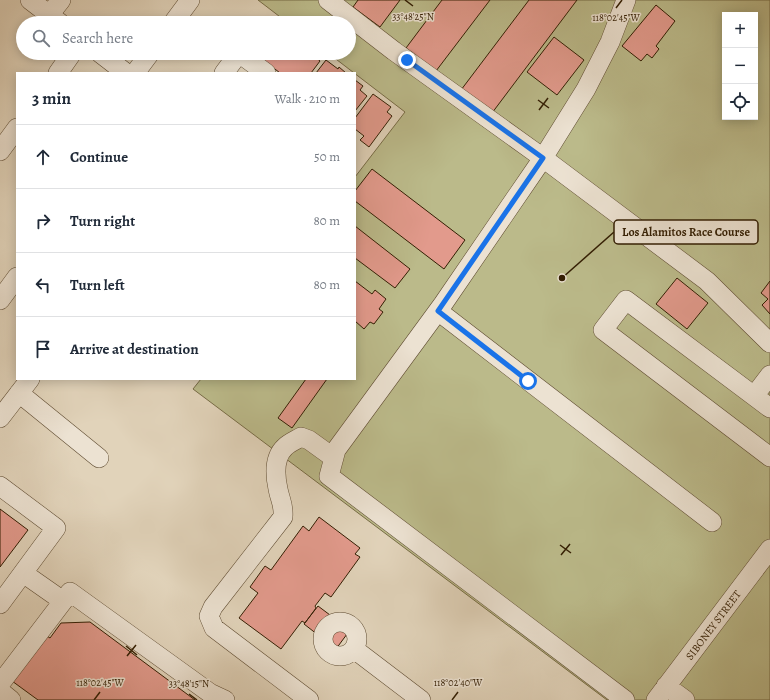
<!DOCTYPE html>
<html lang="en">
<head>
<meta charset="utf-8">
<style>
	body { margin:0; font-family:Alegreya,serif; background:#f2f2f3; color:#1f2937 }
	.controls { position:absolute; right:12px; top:12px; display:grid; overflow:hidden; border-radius:0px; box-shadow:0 2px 10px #0003 }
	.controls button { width:36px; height:36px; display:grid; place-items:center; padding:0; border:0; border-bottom:1px solid #e0e1e3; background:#fff; color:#1f2937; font:20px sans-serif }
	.stop { position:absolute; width:12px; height:12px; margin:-9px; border:3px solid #1a73e8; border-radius:50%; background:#fff }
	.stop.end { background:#1a73e8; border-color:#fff; box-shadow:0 1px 4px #0008 }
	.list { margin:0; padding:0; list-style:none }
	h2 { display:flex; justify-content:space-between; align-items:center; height:52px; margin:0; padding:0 16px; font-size:17px }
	h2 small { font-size:13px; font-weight:400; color:#747a83 }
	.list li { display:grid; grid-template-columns:26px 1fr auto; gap:12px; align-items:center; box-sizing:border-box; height:64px; padding:0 16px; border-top:1px solid #e0e1e3 }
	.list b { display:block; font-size:15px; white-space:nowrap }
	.list em { font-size:13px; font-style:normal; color:#747a83 }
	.icon { flex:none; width:22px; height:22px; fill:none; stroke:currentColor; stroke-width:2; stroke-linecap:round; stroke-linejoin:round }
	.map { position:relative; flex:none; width:770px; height:700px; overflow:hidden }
	.search { position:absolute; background:#fff; box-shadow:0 2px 10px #0003; left:16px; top:16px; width:340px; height:44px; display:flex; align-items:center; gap:10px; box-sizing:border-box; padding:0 14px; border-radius:22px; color:#747a83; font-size:15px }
	.panel { position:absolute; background:#fff; box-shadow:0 2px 10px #0003; left:16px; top:72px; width:340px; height:308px; border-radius:0px }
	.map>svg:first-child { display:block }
	.green { fill:#bbba8a; stroke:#776c46; fill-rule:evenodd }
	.building { fill:#e29a8c; stroke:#331e03 }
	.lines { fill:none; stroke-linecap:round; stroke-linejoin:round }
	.minor-casing { stroke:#5e4b31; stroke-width:20 }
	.minor { stroke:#ece2d2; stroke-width:19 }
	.route { stroke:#1a73e8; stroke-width:5 }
	.ticks { fill:none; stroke:#331e03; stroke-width:1.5 }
	.labels { text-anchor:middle; stroke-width:3; stroke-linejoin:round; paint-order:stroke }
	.street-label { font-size:11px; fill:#331e03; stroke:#ece2d2 }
	.ticks-label { font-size:10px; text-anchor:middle; fill:#331e03; stroke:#ece2d2; stroke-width:3; stroke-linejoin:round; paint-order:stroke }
	.leader { fill:none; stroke:#331e03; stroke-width:1.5 }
	.callout-dot { fill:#331e03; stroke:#ece2d2; stroke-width:1.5 }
	.callout { fill:#ece2d2; stroke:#331e03; stroke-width:1.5 }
	.callout-label { font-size:12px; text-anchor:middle; font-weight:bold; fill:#331e03 }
</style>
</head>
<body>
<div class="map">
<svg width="770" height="700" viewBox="0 0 770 700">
	<rect width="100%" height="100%" fill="#e1d3ba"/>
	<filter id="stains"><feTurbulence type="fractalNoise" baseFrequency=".005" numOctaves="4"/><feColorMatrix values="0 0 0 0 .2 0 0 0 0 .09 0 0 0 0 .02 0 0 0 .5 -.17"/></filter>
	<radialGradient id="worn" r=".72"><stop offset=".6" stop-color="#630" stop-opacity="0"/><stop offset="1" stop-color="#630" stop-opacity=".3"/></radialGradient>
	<path class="green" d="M258 0H770V700H607L193 389 201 379H355V177L405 112 328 53H349V23H288ZM725 15H755V117H725Z"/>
	<path class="building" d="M358 0H400L380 27 353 7Z
		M442 0H490L436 71 406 48Z
		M529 0H577L492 113 461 90Z
		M656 5 675 21 656 46 659 49 652 58 647 54 641 61 622 46Z
		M554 37 584 60 557 95 527 72Z
		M257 53H315L313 55 320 61 311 73H280L256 54Z
		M326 60 338 69 339 67 346 73H316Z
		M355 80 363 86 360 90 367 96 355 111Z
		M373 94 391 107 387 112 392 116 369 147 360 140 364 136 355 129V118Z
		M372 169 465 240 444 269 355 201V191Z
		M355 226 410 269 395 288 355 258Z
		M677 278 708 303 687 329 656 304Z
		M355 281 372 294 375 290 386 299 379 309 383 312 374 324 370 322 364 329 355 321Z
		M770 281V314L762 305 768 299 761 293Z
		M306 379H327L292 428 278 418Z
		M0 509 28 530 0 567Z
		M319 517 360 548 355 554 360 557 331 597 325 593 315 606 316 608 305 623 302 621 281 649 239 618 258 593 250 587 265 566 271 570 303 526 309 531Z
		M318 606 350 630 336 649 304 624Z
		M90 622 195 700H38L12 681 47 636 50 638 61 623Z"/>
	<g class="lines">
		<g class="minor-casing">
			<path id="minor" d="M30 0 60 23
				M328 0 394 51 543 158 707 281 770 343
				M49 15 61 0
				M173 23 190 0
				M100 53 126 73
				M239 53 266 73
				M58 73 72 53
				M135 73 150 53
				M224 73 239 53
				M0 151 17 128
				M0 300 17 277
				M438 311 712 522
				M19 393 99 458
				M754 396 770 375
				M770 408 626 300 603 330 770 457
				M0 418 30 379
				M0 486 56 528 0 604
				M23 573 63 601
				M323 639a17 17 0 1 1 34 0a17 17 0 1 1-34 0Z
				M354 649 421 700
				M0 684 70 592 210 693 225 700
				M666 686 685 700
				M0 691 11 700
				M309 700 214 628 209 616 213 607 283 517C284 504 280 500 278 489 275 475 274 457 285 447 289 443 296 440 301 437L309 440 334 458
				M625 700 329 476 336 450 443 304 543 158 586 89 610 42 626 0
				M656 700 770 549"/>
		</g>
		<use href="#minor" class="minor"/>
	</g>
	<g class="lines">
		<path class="route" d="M407 60 543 158 438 311 528 381"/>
	</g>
	<path class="ticks" d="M405 0 413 6M616 8 622 0M538 100 549 108M539 110 548 98M560 545 571 553M561 555 570 544M126 646 137 655M127 656 136 645M189 694 197 700M94 700 100 692M452 700 458 692"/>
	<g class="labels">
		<g class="street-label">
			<text transform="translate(713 625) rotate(-53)" y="4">SIBONEY STREET</text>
		</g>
	</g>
	<g class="ticks-label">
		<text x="413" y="20">33°48'25"N</text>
		<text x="616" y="21">118°02'45"W</text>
		<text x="100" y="686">118°02'45"W</text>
		<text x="458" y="686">118°02'40"W</text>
		<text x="189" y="687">33°48'15"N</text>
	</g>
	<path class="leader" d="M562 278L614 232"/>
	<circle class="callout-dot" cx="562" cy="278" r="4"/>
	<rect class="callout" x="614" y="220" width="144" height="24" rx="4"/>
	<g class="callout-label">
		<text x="686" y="236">Los Alamitos Race Course</text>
	</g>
	<rect width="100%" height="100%" filter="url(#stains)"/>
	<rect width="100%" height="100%" fill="url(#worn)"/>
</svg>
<div class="controls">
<button>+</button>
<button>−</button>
<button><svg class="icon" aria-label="locate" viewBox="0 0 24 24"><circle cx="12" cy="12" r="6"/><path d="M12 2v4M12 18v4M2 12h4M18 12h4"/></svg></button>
</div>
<div class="stop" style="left:528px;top:381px"></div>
<div class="stop end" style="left:407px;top:60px"></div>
<div class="search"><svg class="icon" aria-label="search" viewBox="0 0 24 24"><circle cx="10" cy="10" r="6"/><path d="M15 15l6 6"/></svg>Search here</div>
<section class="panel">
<h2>3 min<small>Walk · 210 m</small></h2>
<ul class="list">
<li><svg class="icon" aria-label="ahead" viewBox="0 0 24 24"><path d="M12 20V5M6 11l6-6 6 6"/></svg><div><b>Continue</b></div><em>50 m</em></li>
<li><svg class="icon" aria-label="right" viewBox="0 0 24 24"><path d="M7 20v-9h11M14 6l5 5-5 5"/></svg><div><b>Turn right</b></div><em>80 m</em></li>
<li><svg class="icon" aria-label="left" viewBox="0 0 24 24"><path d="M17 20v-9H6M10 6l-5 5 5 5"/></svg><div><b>Turn left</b></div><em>80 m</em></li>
<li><svg class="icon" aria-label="arrive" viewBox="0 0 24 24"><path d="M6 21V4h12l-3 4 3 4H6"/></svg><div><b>Arrive at destination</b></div></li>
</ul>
</section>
</div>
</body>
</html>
